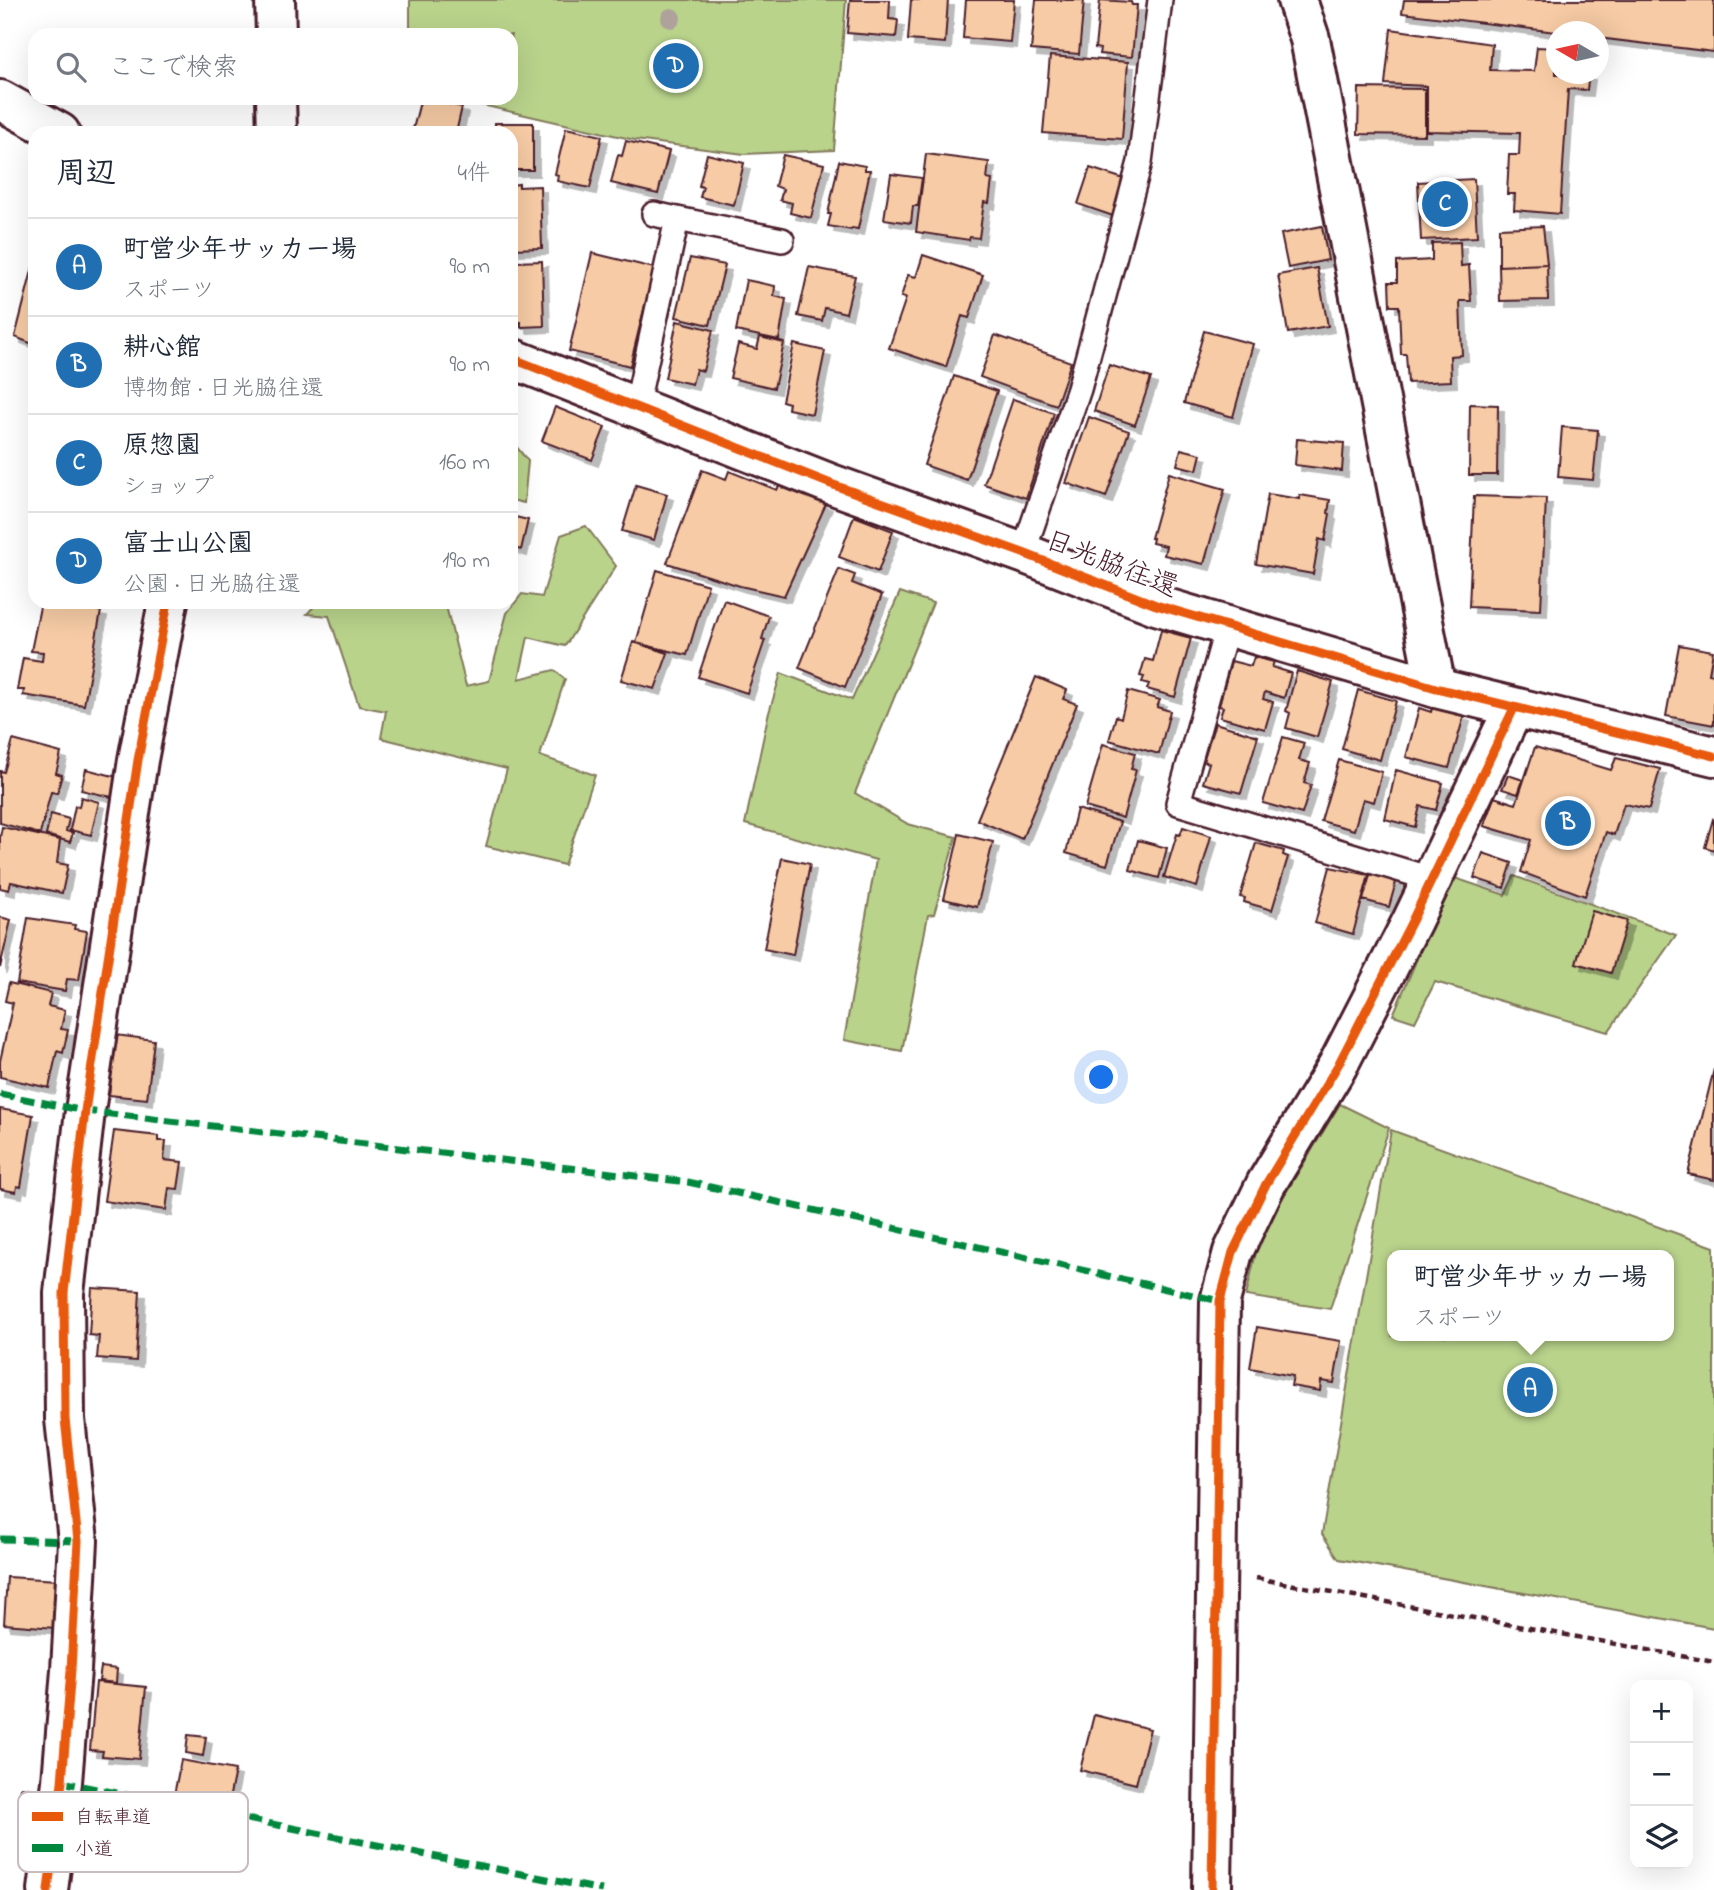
<!DOCTYPE html>
<html lang="ja">
<head>
<meta charset="utf-8">
<style>
	body { margin:0; font-family:"Indie Flower","Klee One",sans-serif; background:#f2f2f3; color:#1f2937 }
	.controls { position:absolute; right:21px; bottom:21px; display:grid; overflow:hidden; border-radius:14px; box-shadow:0 7px 28px #0002 }
	.controls button { width:63px; height:63px; display:grid; place-items:center; padding:0; border:0; border-bottom:2px solid #e0e1e3; background:#fff; color:#1f2937; font:35px sans-serif }
	.compass { position:absolute; left:1546px; top:21px; width:63px; height:63px; border-radius:50%; background:#fff; box-shadow:0 7px 28px #0002; rotate:279deg }
	.you { position:absolute; left:1102px; top:1078px; width:24px; height:24px; margin:-18px; border:5px solid #fff; border-radius:50%; background:#1a73e8; box-shadow:0 0 0 10px #1a73e833 }
	.badge { display:grid; place-items:center; width:46px; height:46px; border-radius:50%; background:#1f6fb2; color:#fff; font-size:23px; font-weight:700 }
	.pin { position:absolute; translate:-50% -50%; border:4px solid #fff; box-shadow:0 2px 7px #0006 }
	.popup { position:absolute; left:1387px; top:1250px; width:287px; height:91px; box-sizing:border-box; display:grid; place-content:center; border-radius:14px; background:#fff; filter:drop-shadow(0 2px 5px #0005); font-size:23px; white-space:nowrap; color:#747a83 }
	.popup b { font-size:26px; color:#1f2937 }
	.popup::after { content:''; position:absolute; left:50%; top:100%; margin-left:-14px; border:14px solid transparent; border-top-color:#fff }
	.list { margin:0; padding:0; list-style:none }
	h2 { display:flex; justify-content:space-between; align-items:center; height:91px; margin:0; padding:0 28px; font-size:30px }
	h2 small { font-size:23px; font-weight:400; color:#747a83 }
	.list li { display:grid; grid-template-columns:46px 1fr auto; gap:21px; align-items:center; box-sizing:border-box; height:98px; padding:0 28px; border-top:2px solid #e0e1e3 }
	.list b { display:block; font-size:26px; white-space:nowrap }
	.list p { margin:0; font-size:23px; white-space:nowrap; color:#747a83 }
	.list em { font-size:23px; font-style:normal; color:#747a83 }
	.icon { flex:none; width:38px; height:38px; fill:none; stroke:currentColor; stroke-width:2; stroke-linecap:round; stroke-linejoin:round }
	.map { position:relative; flex:none; width:1714px; height:1890px; overflow:hidden }
	.search { position:absolute; background:#fff; box-shadow:0 7px 28px #0002; left:28px; top:28px; width:490px; height:77px; display:flex; align-items:center; gap:18px; box-sizing:border-box; padding:0 24px; border-radius:21px; color:#747a83; font-size:26px }
	.panel { position:absolute; background:#fff; box-shadow:0 7px 28px #0002; left:28px; top:126px; width:490px; height:483px; border-radius:21px }
	.map>svg:first-child { display:block }
	.green { fill:#b9d38b; stroke:#82795b; stroke-width:2; fill-rule:evenodd }
	.building { fill:#f6cba5; stroke:#4a1f2b; stroke-width:2; filter:url(#shadow) }
	.lines { fill:none; stroke-linecap:round; stroke-linejoin:round }
	.lane-casing { stroke:#4a1f2b; stroke-width:28 }
	.street-casing { stroke:#4a1f2b; stroke-width:44 }
	.secondary-casing { stroke:#4a1f2b; stroke-width:44 }
	.path { stroke:#4a1f2b; stroke-width:4.5; stroke-dasharray:7 5; stroke-linecap:butt }
	.lane { stroke:#fff; stroke-width:23 }
	.street { stroke:#fff; stroke-width:38 }
	.secondary { stroke:#fff; stroke-width:38 }
	.quiet { stroke:#00873e; stroke-width:7; stroke-dasharray:14 7; stroke-linecap:butt }
	.cycleway-casing { stroke:#fff; stroke-width:13 }
	.cycleway { stroke:#e8590c; stroke-width:9 }
	.tree { fill:#aea29a }
	.labels { text-anchor:middle; stroke-width:6; stroke-linejoin:round; paint-order:stroke }
	.street-label { font-size:28px; fill:#4a1f2b; stroke:#fff }
	.key { fill:#fff; stroke:#c9bcbf; stroke-width:2 }
	.key-label { font-size:19px; fill:#4a1f2b }
</style>
</head>
<body>
<div class="map">
<svg width="1714" height="1890" viewBox="0 0 1714 1890">
	<defs>
		<filter id="shadow"><feDropShadow dx="6" dy="6" stdDeviation="0" flood-color="#0004"/></filter>
	</defs>
	<rect width="100%" height="100%" fill="#fff"/>
	<filter id="ink" filterUnits="userSpaceOnUse"><feTurbulence type="fractalNoise" baseFrequency=".0143" numOctaves="2"/><feDisplacementMap in="SourceGraphic" scale="14" xChannelSelector="R" yChannelSelector="G"/><feConvolveMatrix kernelMatrix="1 2 1 2 8 2 1 2 1" color-interpolation-filters="sRGB"/></filter>
	<g filter="url(#ink)">
		<path class="green" d="M410 0H846L834 150 744 154 635 140 451 98H511V35H410Z
			M511 440 528 461 524 503 511 500Z
			M586 526 616 566 565 646 528 637 519 679 554 670 565 679 540 756 595 775 564 865 486 846 507 769 381 738 386 711 359 706 329 616 307 614 318 602H445L466 686 489 681 507 613 522 594 542 597 561 535Z
			M900 592 933 603 855 793 908 824 956 837 934 914 928 915 902 1051 844 1040 876 860 745 824 768 716 781 673 852 700Z
			M1514 876 1676 935 1608 1032 1435 982 1415 1022 1393 1015 1452 877 1505 895Z
			M1340 1104 1389 1128 1330 1309 1246 1296 1260 1235Z
			M1391 1130 1714 1247V1628L1339 1559 1322 1534ZM1668 1255V1336H1392V1255Z"/>
		<path class="building" d="M850 0H890L889 19 898 20 896 37 847 33Z
			M911 0H948L945 43 908 40Z
			M966 0H1014L1010 42 963 38Z
			M1036 0H1084L1079 54 1031 50Z
			M1100 0 1131 2 1132 5H1137L1132 57 1099 54 1100 49 1095 48Z
			M1404 0H1714V52L1598 38V32H1556L1402 13Z
			M1391 29 1492 44 1490 70 1534 71 1537 47 1556 48V74H1589L1587 90 1568 89 1560 214 1514 210 1515 194H1507L1509 155H1519L1520 133 1427 131V86L1385 84Z
			M1050 56 1128 62 1122 139 1043 133Z
			M1359 88 1425 89V135L1358 134Z
			M421 98 462 107 456 133H412Z
			M495 123H533V170H511V133H495Z
			M566 128 602 136 590 188 557 181 558 175 555 174Z
			M626 141 669 151 658 194 611 183 618 155 622 156Z
			M707 154 744 163 734 205 700 197 703 187 699 186Z
			M926 154 989 162 987 179 992 180 989 203 984 202 979 238 970 237 969 240 916 232Z
			M783 155 824 164 811 218 790 213 792 203 780 200 783 189 775 186Z
			M839 161 865 166V170H870L858 229 852 228 851 230 828 226 831 214H828Z
			M1090 168 1124 179 1120 213 1115 211 1113 216 1078 204Z
			M891 174 922 178 918 206H913L911 223 884 219Z
			M1474 179 1477 237 1421 240 1418 182Z
			M519 184V187L540 186 542 248 511 249V185Z
			M1322 226 1328 260 1288 268 1281 234Z
			M1543 226 1547 264 1499 266V228Z
			M1460 242 1461 266 1469 265 1471 301H1460L1462 355 1450 356 1451 381 1408 383 1406 354H1401L1399 306H1390L1389 282H1397V262L1432 260V243Z
			M592 253 654 268 630 366 569 351Z
			M923 255 983 275 969 318 962 316 946 367 889 348 906 298 901 297 908 275 916 277Z
			M690 258 725 265 710 325 676 317Z
			M35 259V345L15 337Z
			M542 261 544 326 521 327V322H511V273H516L515 262Z
			M1547 264 1548 300 1500 301 1499 266Z
			M809 267 855 276 846 313 825 308 822 321 798 316Z
			M1317 268 1328 326 1288 333 1278 275Z
			M746 280 775 286 774 296 786 299 779 340 736 331Z
			M677 321 713 330 703 371 696 369 692 384 665 378Z
			M1204 331 1253 344 1233 417 1184 403Z
			M995 335 1071 362 1056 405 980 377Z
			M760 337 784 343 774 388 730 378 738 344 757 349Z
			M794 344 825 351 812 414 788 409 789 403 782 401Z
			M1109 365 1151 378 1135 425 1094 411Z
			M954 376 997 391 967 480 924 465Z
			M1013 399 1054 413 1026 498 984 484Z
			M1470 404 1498 405 1497 475H1469Z
			M555 407 605 427 592 460 542 441Z
			M1089 417 1129 431 1106 497 1066 483Z
			M1562 427 1598 430 1593 480 1558 477Z
			M1297 439 1344 443 1342 471 1295 465Z
			M1181 449 1201 454 1197 470 1177 465Z
			M702 470 726 479 729 471 777 490 779 486 826 504 784 596 740 586 667 563Z
			M1169 473 1225 489 1204 564 1164 555 1166 546 1152 543 1153 538H1151Z
			M636 485 667 494 654 540 622 531Z
			M1268 494 1300 499V495L1330 500 1328 513 1330 514 1325 541 1319 539 1313 574 1256 564Z
			M1474 496 1546 498 1541 610 1469 607Z
			M511 516 528 520 521 550 511 547Z
			M854 516 893 531 878 572 839 557Z
			M839 569 855 575 852 583 882 595 845 687 799 668Z
			M657 570 708 585 687 655 636 643Z
			M724 600 769 616 762 639 765 640 747 693 698 677Z
			M41 602 101 611 84 705 23 695 24 690H17L23 658 42 661 43 652 31 651Z
			M1161 630 1191 638 1175 697 1147 689 1149 684 1142 682 1144 677 1140 676 1145 659 1153 661Z
			M633 642 668 653 655 689 621 680Z
			M1679 645 1713 651 1709 674 1714 675V725L1666 716Z
			M1254 657 1274 662 1272 667 1291 673 1284 698 1265 692 1263 699 1273 702 1265 729 1220 717 1223 707 1219 706 1231 661 1251 666Z
			M1297 671 1333 682 1317 737 1286 728 1290 713 1286 711Z
			M1036 677 1067 690 1063 699 1077 704 1022 839 977 820Z
			M1358 690 1396 701 1380 760 1342 749Z
			M1128 691 1160 700 1157 707 1170 711 1159 754 1109 740 1116 716 1121 718Z
			M1419 708 1431 712 1432 708 1464 716 1449 768 1406 757Z
			M1215 723 1258 736 1241 793 1203 783 1209 763 1203 761Z
			M1283 737 1304 743 1299 760 1310 763 1304 783 1311 785 1302 814 1263 803Z
			M13 740 61 753 56 773 62 775 57 793 51 792 40 834 0 823V771L4 772Z
			M1103 744 1135 753 1131 769 1136 770 1123 818 1085 807Z
			M1535 747 1611 770 1616 758 1660 769 1649 809 1624 804 1614 835 1606 832 1585 896 1521 872 1531 840 1484 826 1494 797 1516 804Z
			M1339 760 1382 772 1374 802 1363 799 1354 830 1321 821Z
			M86 769 121 778 116 798 81 790Z
			M1396 770 1443 783 1436 810 1420 806 1415 827 1385 819Z
			M1508 775 1523 780 1518 794 1502 789Z
			M81 797 99 802 91 835 70 830 75 806 79 807Z
			M1077 809 1120 822 1107 865 1066 853Z
			M51 814 69 819 66 831 73 833 70 842 46 835Z
			M1713 819 1714 820V850L1705 847Z
			M2 827 60 840 57 863 68 865 62 893 11 882 9 890 0 888V837Z
			M1183 827 1211 836 1197 887 1164 877 1177 834 1180 835Z
			M959 834 993 842 977 907 944 899Z
			M1138 840 1167 848 1159 878 1130 870Z
			M1256 843 1284 851 1283 855 1288 857 1272 910 1244 902 1245 898 1240 897Z
			M1483 853 1512 863 1504 888 1474 878Z
			M782 858 810 864 793 955 764 949Z
			M1330 867 1369 875 1353 934 1315 923Z
			M1372 868 1398 875 1389 907 1363 900Z
			M1592 911 1627 921 1611 973 1576 963Z
			M0 917 11 920 0 968Z
			M28 918 75 925 74 929 87 931 79 980 67 979 65 991 17 983Z
			M9 983 51 993 48 1006 65 1010 61 1029 68 1030 63 1053 57 1051 49 1088 0 1077V1061L13 1003 5 1001Z
			M116 1035 154 1040 147 1099 109 1095Z
			M1714 1069V1180L1688 1174Z
			M0 1109 33 1115 21 1187 17 1186 16 1192 0 1189Z
			M114 1131 158 1136V1141H166L164 1160 182 1162 178 1189 169 1188 166 1210 104 1201Z
			M92 1288 140 1291 136 1361 97 1358 99 1336 89 1335Z
			M1257 1327 1341 1341 1334 1383 1321 1381 1320 1391 1291 1386 1293 1376 1250 1368Z
			M7 1577 58 1580 55 1628 4 1624Z
			M101 1667 117 1669 116 1683 99 1681Z
			M96 1682 146 1687 139 1759 102 1756 103 1751 90 1750Z
			M1094 1715 1150 1729 1136 1784 1080 1770Z
			M188 1735 206 1737 203 1756 186 1753Z
			M181 1760 235 1770 228 1805 174 1795Z
			M21 1787 43 1791 41 1805 19 1801Z"/>
		<g class="lines">
			<g class="lane-casing">
				<path id="lane" d="M654 214 677 219
					M636 408 677 219 782 240
					M1023 553 1079 389 1140 162 1160 0
					M1227 627 1178 803 1431 879"/>
			</g>
			<g class="street-casing">
				<path id="street" d="M275 0 276 35
					M1297 0 1310 39 1436 688
					M276 98 277 133
					M48 1890 62 1782 71 1670 78 1541 65 1419 64 1293 85 1111 138 760 168 602
					M1212 1890 1220 1301 1233 1252 1266 1184 1338 1065 1412 921 1514 708"/>
			</g>
			<g class="secondary-casing">
				<path id="secondary" d="M0 100 60 133
					M511 358 831 484 1023 553 1156 605 1436 688 1714 756"/>
			</g>
			<path class="path" d="M1256 1578 1714 1662"/>
			<use href="#lane" class="lane"/>
			<use href="#street" class="street"/>
			<use href="#secondary" class="secondary"/>
			<path class="quiet" d="M0 1094 85 1111 688 1182 1220 1301
				M0 1539 78 1541
				M62 1782 602 1890"/>
			<g class="cycleway-casing">
				<path id="cycleway" d="M511 358 831 484 1023 553 1156 605 1436 688 1714 756
					M48 1890 62 1782 71 1670 78 1541 65 1419 64 1293 85 1111 138 760 168 602
					M1212 1890 1220 1301 1233 1252 1266 1184 1338 1065 1412 921 1514 708"/>
			</g>
			<use href="#cycleway" class="cycleway"/>
		</g>
		<circle class="tree" cx="671" cy="18" r="10"/>
	</g>
	<g class="labels">
		<g class="street-label">
			<text transform="translate(1112 562) rotate(21)" y="10">日光脇往還</text>
		</g>
	</g>
	<rect x="18" y="1792" width="230" height="80" rx="10" class="key"/>
	<rect x="32" y="1812" width="31" height="9" fill="#e8590c"/>
	<rect x="32" y="1844" width="31" height="8" fill="#00873e"/>
	<g class="key-label">
		<text x="75" y="1823">自転車道</text>
		<text x="75" y="1855">小道</text>
	</g>
</svg>
<div class="controls">
<button>+</button>
<button>−</button>
<button><svg class="icon" aria-label="layers" viewBox="0 0 24 24"><path d="M12 4l9 5-9 5-9-5zM3 14l9 5 9-5"/></svg></button>
</div>
<svg class="compass" viewBox="-18 -18 36 36"><path d="M0-13l5 13h-10z" fill="#e53935"/><path d="M0 13l5-13h-10z" fill="#747a83"/></svg>
<div class="you"></div>
<div class="pin badge" style="left:1530px;top:1390px">A</div>
<div class="popup"><b>町営少年サッカー場</b>スポーツ</div>
<div class="pin badge" style="left:1568px;top:823px">B</div>
<div class="pin badge" style="left:1445px;top:204px">C</div>
<div class="pin badge" style="left:676px;top:66px">D</div>
<div class="search"><svg class="icon" aria-label="search" viewBox="0 0 24 24"><circle cx="10" cy="10" r="6"/><path d="M15 15l6 6"/></svg>ここで検索</div>
<section class="panel">
<h2>周辺<small>4件</small></h2>
<ul class="list">
<li><span class="badge">A</span><div><b>町営少年サッカー場</b><p>スポーツ</p></div><em>90 m</em></li>
<li><span class="badge">B</span><div><b>耕心館</b><p>博物館 · 日光脇往還</p></div><em>90 m</em></li>
<li><span class="badge">C</span><div><b>原惣園</b><p>ショップ</p></div><em>160 m</em></li>
<li><span class="badge">D</span><div><b>富士山公園</b><p>公園 · 日光脇往還</p></div><em>190 m</em></li>
</ul>
</section>
</div>
</body>
</html>
